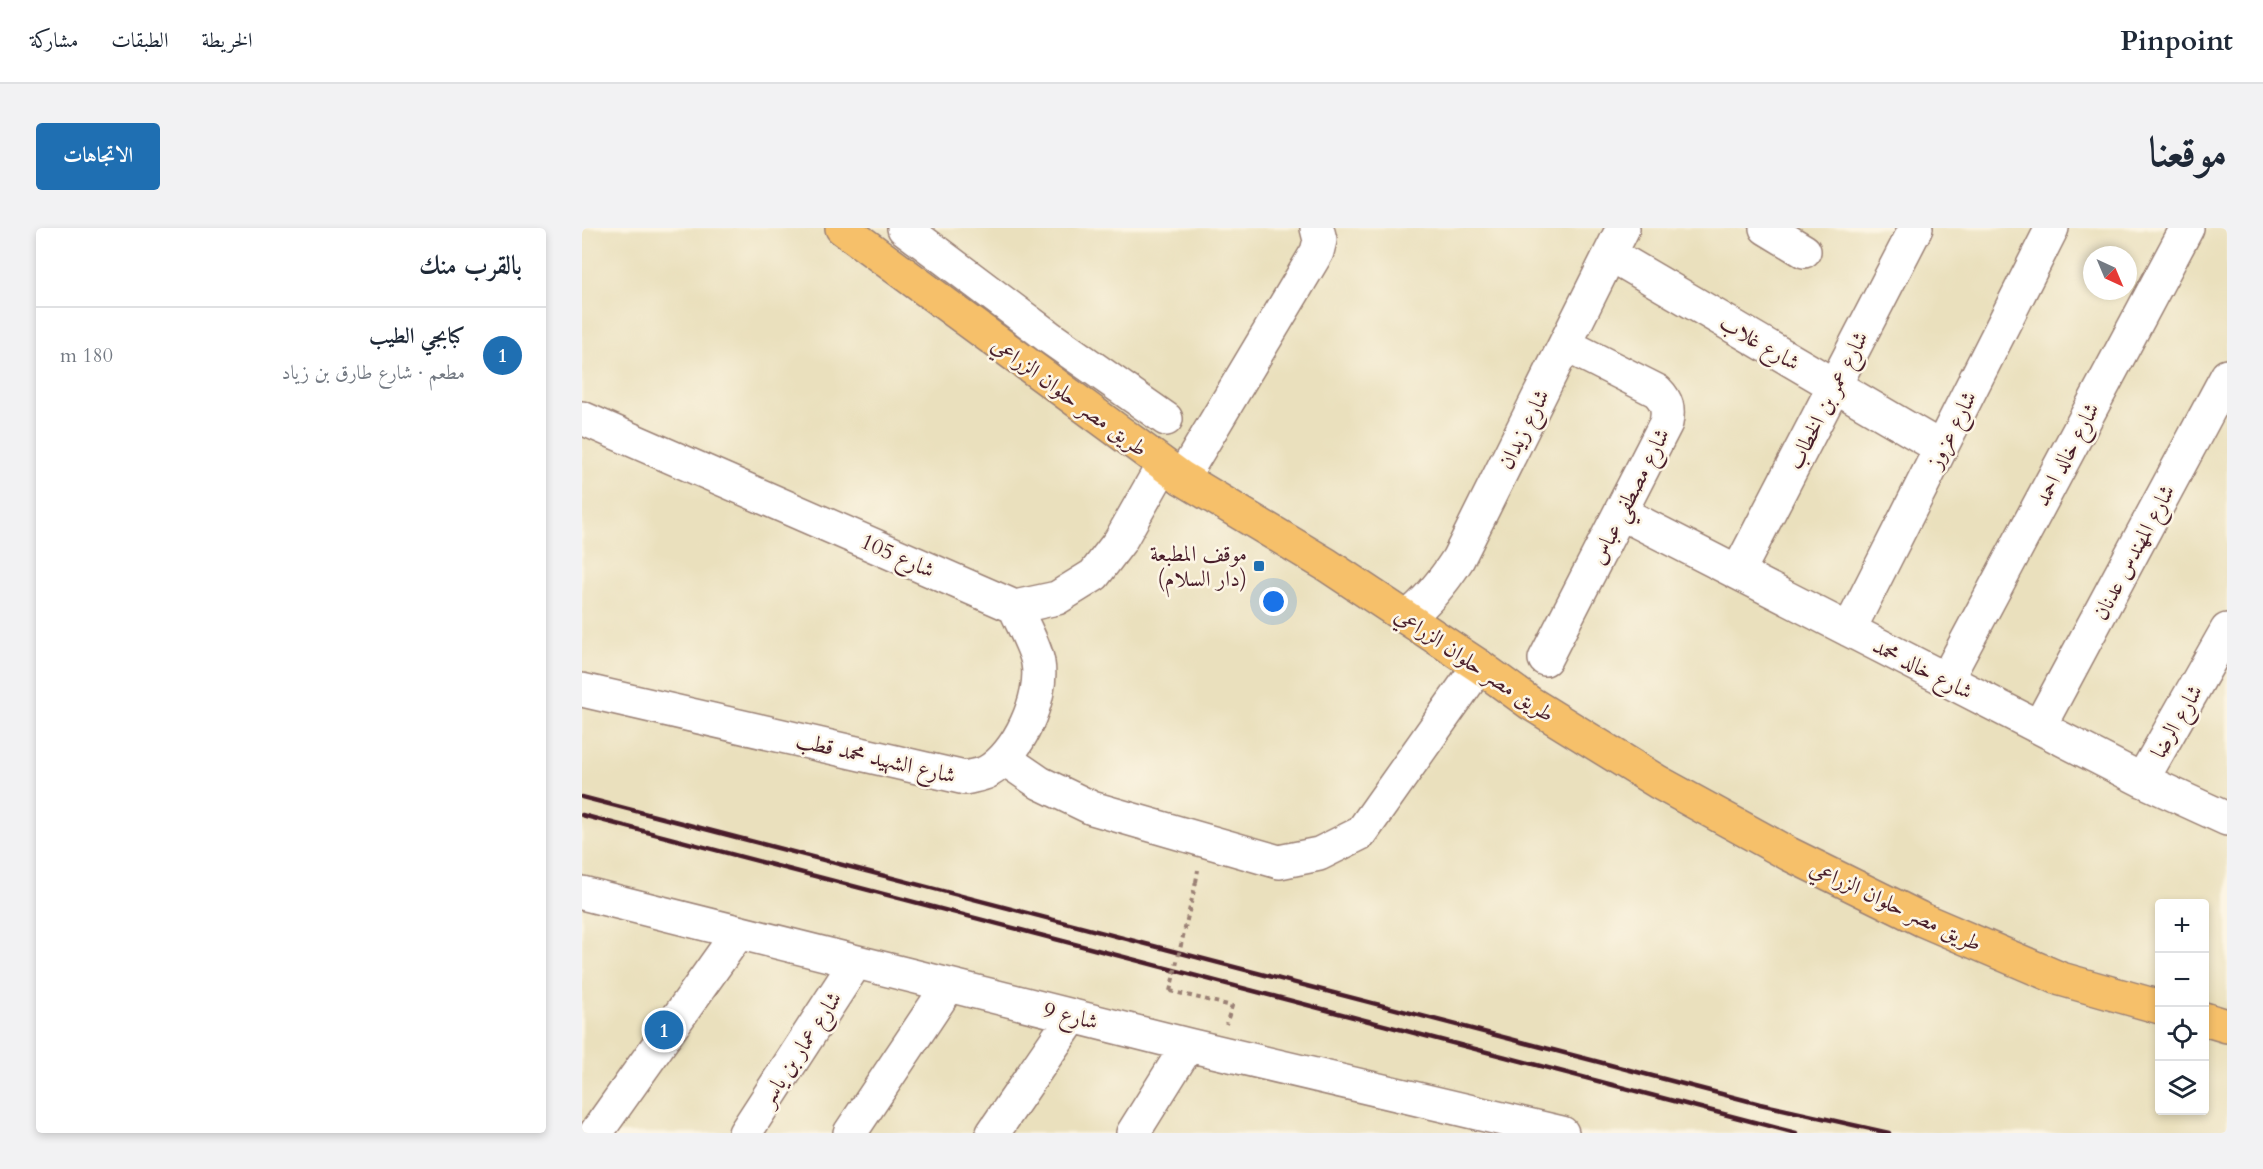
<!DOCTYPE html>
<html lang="ar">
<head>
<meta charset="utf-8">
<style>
	body { margin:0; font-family:Cardo,Amiri,serif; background:#f2f2f3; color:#1f2937; direction:rtl }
	.controls { position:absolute; right:18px; bottom:18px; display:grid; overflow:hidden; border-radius:6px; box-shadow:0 3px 9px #0003 }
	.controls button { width:54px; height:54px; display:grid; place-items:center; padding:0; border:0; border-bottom:2px solid #e0e1e3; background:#fff; color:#1f2937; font:30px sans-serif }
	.compass { position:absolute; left:1501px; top:18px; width:54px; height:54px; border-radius:50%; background:#fff; box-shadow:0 3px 9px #0003; rotate:136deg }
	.you { position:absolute; left:692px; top:374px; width:21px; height:21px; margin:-15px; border:4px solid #fff; border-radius:50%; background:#1a73e8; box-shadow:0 0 0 9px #1a73e833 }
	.badge { display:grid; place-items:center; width:39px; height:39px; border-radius:50%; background:#1f6fb2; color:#fff; font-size:20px; font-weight:700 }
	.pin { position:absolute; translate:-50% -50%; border:3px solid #fff; box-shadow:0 2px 6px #0006 }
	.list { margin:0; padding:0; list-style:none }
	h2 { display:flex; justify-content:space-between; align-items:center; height:78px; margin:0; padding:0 24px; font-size:26px }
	h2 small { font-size:20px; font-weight:400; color:#747a83 }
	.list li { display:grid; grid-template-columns:39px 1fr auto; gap:18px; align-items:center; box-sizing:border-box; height:96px; padding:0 24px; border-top:2px solid #e0e1e3 }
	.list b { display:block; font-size:22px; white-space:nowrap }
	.list p { margin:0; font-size:20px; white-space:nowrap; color:#747a83 }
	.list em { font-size:20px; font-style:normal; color:#747a83 }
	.icon { flex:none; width:33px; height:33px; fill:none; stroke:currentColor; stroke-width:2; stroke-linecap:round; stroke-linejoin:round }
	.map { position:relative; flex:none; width:1645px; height:905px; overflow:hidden; direction:ltr; border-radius:6px }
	header { display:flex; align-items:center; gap:36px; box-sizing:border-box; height:84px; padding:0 30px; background:#fff; border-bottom:2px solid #e0e1e3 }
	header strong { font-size:28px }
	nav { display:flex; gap:33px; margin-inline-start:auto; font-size:21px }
	.intro { display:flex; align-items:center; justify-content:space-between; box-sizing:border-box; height:144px; padding:0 36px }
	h1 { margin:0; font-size:42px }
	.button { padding:15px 27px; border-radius:6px; background:#1f6fb2; color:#fff; font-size:21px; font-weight:700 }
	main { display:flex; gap:36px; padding:0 36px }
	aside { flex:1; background:#fff; border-radius:6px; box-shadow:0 3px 9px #0003 }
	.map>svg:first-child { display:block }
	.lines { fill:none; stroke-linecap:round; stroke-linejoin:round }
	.minor-casing { stroke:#9a8074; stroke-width:36 }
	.major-casing { stroke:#9a8074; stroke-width:36 }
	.path { stroke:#9a8074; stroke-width:4; stroke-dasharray:4.5 4.5; stroke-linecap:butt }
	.minor { stroke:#fff; stroke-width:33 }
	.major { stroke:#f6c06b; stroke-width:33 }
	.rail { stroke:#4a1f2b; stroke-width:4.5 }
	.path-bridge { stroke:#9a8074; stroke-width:4; stroke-dasharray:4.5 4.5; stroke-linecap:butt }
	.poi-dot { fill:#1f6fb2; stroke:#fcf5e5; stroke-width:2 }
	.labels { text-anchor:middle; stroke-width:5; stroke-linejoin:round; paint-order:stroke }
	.street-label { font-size:22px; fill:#4a1f2b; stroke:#fcf5e5 }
	.poi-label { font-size:22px; fill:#4a1f2b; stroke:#fcf5e5; text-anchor:end }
</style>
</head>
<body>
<header>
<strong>Pinpoint</strong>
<nav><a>الخريطة</a><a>الطبقات</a><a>مشاركة</a></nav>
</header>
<div class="intro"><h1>موقعنا</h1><a class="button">الاتجاهات</a></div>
<main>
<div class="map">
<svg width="1645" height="905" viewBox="0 0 1645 905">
	<rect width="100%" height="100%" fill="#fcf5e5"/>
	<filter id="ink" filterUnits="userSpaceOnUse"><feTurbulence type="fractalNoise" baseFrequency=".0167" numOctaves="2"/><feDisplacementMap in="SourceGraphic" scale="12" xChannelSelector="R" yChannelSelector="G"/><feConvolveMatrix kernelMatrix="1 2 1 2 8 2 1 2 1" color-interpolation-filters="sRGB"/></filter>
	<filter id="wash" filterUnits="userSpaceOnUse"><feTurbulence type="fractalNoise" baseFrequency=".008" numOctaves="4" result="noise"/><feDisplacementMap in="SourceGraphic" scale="24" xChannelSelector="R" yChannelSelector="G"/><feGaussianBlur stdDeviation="1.35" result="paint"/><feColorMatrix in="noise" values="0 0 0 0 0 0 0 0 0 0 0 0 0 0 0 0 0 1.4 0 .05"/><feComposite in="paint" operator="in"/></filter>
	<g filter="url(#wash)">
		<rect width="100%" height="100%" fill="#eae0bd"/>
	</g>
	<g filter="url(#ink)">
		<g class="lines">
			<g class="minor-casing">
				<path id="minor" d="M322 0 467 109 584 191
					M1184 0 1222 23
					M1028 26 1359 220
					M0 190 433 379 475 370 512 347 538 313 581 237
					M600 250 735 24 738 12 735 0
					M1039 285 1560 552 1645 591
					M1156 344 1334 0
					M825 390C846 373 861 354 876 331L1041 0
					M1267 402 1470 0
					M963 431 1084 195C1087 181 1085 173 1075 163L984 117
					M1364 452 1605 0
					M0 462 383 550C390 548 399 547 405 544 436 527 462 469 456 435 454 420 439 394 433 379
					M1457 499 1645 148
					M423 531 458 555 510 580 697 634 737 626 779 605 897 438
					M1560 552 1645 402
					M0 665 606 817 980 905
					M14 905 156 705
					M163 905 274 734
					M268 905 367 757
					M411 905 491 788
					M551 905 606 817"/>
			</g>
			<g class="major-casing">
				<path id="major" d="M260 0 600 250 745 337 897 438 948 475 1076 554 1207 626 1341 692 1479 751 1578 779
					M1622 791 1645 798"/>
			</g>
			<path class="path" d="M614 654 616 642
				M588 763 650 778 644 796"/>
			<use href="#minor" class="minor"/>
			<use href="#major" class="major"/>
			<path class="rail" d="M0 569 1178 876 1307 905
				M0 587 1214 905"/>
			<path class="path-bridge" d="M588 763 614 654"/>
		</g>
	</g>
	<rect class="poi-dot" x="671" y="332" width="12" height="12" rx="3"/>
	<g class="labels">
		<g class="street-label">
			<text transform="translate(1178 114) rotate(30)" y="8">شارع غلاب</text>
			<text transform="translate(488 168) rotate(36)" y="8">طريق مصر حلوان الزراعي</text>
			<text transform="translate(1245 172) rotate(-63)" y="8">شارع عمر بن الخطاب</text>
			<text transform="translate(941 201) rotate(-63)" y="8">شارع زيدان</text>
			<text transform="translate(1369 201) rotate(-63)" y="8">شارع عزوز</text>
			<text transform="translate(1484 226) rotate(-62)" y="8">شارع خالد احمد</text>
			<text transform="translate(1047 268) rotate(-63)" y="8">شارع مصطفي عباس</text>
			<text transform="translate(1551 324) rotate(-62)" y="8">شارع المهندس عدنان</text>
			<text transform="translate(316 327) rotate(24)" y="8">شارع 105</text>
			<text transform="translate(893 436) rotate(34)" y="8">طريق مصر حلوان الزراعي</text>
			<text transform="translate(1341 440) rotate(27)" y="8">شارع خالد محمد</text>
			<text transform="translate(1594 493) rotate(-60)" y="8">شارع الرضا</text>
			<text transform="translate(294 529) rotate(13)" y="8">شارع الشهيد محمد قطب</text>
			<text transform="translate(1314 677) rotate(25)" y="8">طريق مصر حلوان الزراعي</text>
			<text transform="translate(489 787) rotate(14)" y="8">شارع 9</text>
			<text transform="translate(218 820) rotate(-57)" y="8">شارع عمار بن ياسر</text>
		</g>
		<g class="poi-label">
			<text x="665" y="333">موقف المطبعة<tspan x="665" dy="25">(دار السلام)</tspan></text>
		</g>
	</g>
</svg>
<div class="controls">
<button>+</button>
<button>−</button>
<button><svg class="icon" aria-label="locate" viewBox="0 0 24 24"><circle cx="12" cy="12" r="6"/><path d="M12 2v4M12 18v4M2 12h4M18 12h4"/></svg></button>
<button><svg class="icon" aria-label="layers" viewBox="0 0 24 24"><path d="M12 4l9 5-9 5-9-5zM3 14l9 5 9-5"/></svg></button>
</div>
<svg class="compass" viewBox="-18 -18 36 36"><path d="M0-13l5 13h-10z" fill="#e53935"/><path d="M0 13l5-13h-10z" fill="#747a83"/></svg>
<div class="you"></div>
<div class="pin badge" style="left:82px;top:802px">1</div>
</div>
<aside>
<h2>بالقرب منك<small></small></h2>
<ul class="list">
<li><span class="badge">1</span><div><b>كبابجي الطيب</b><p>مطعم · شارع طارق بن زياد</p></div><em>180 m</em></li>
</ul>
</aside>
</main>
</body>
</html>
